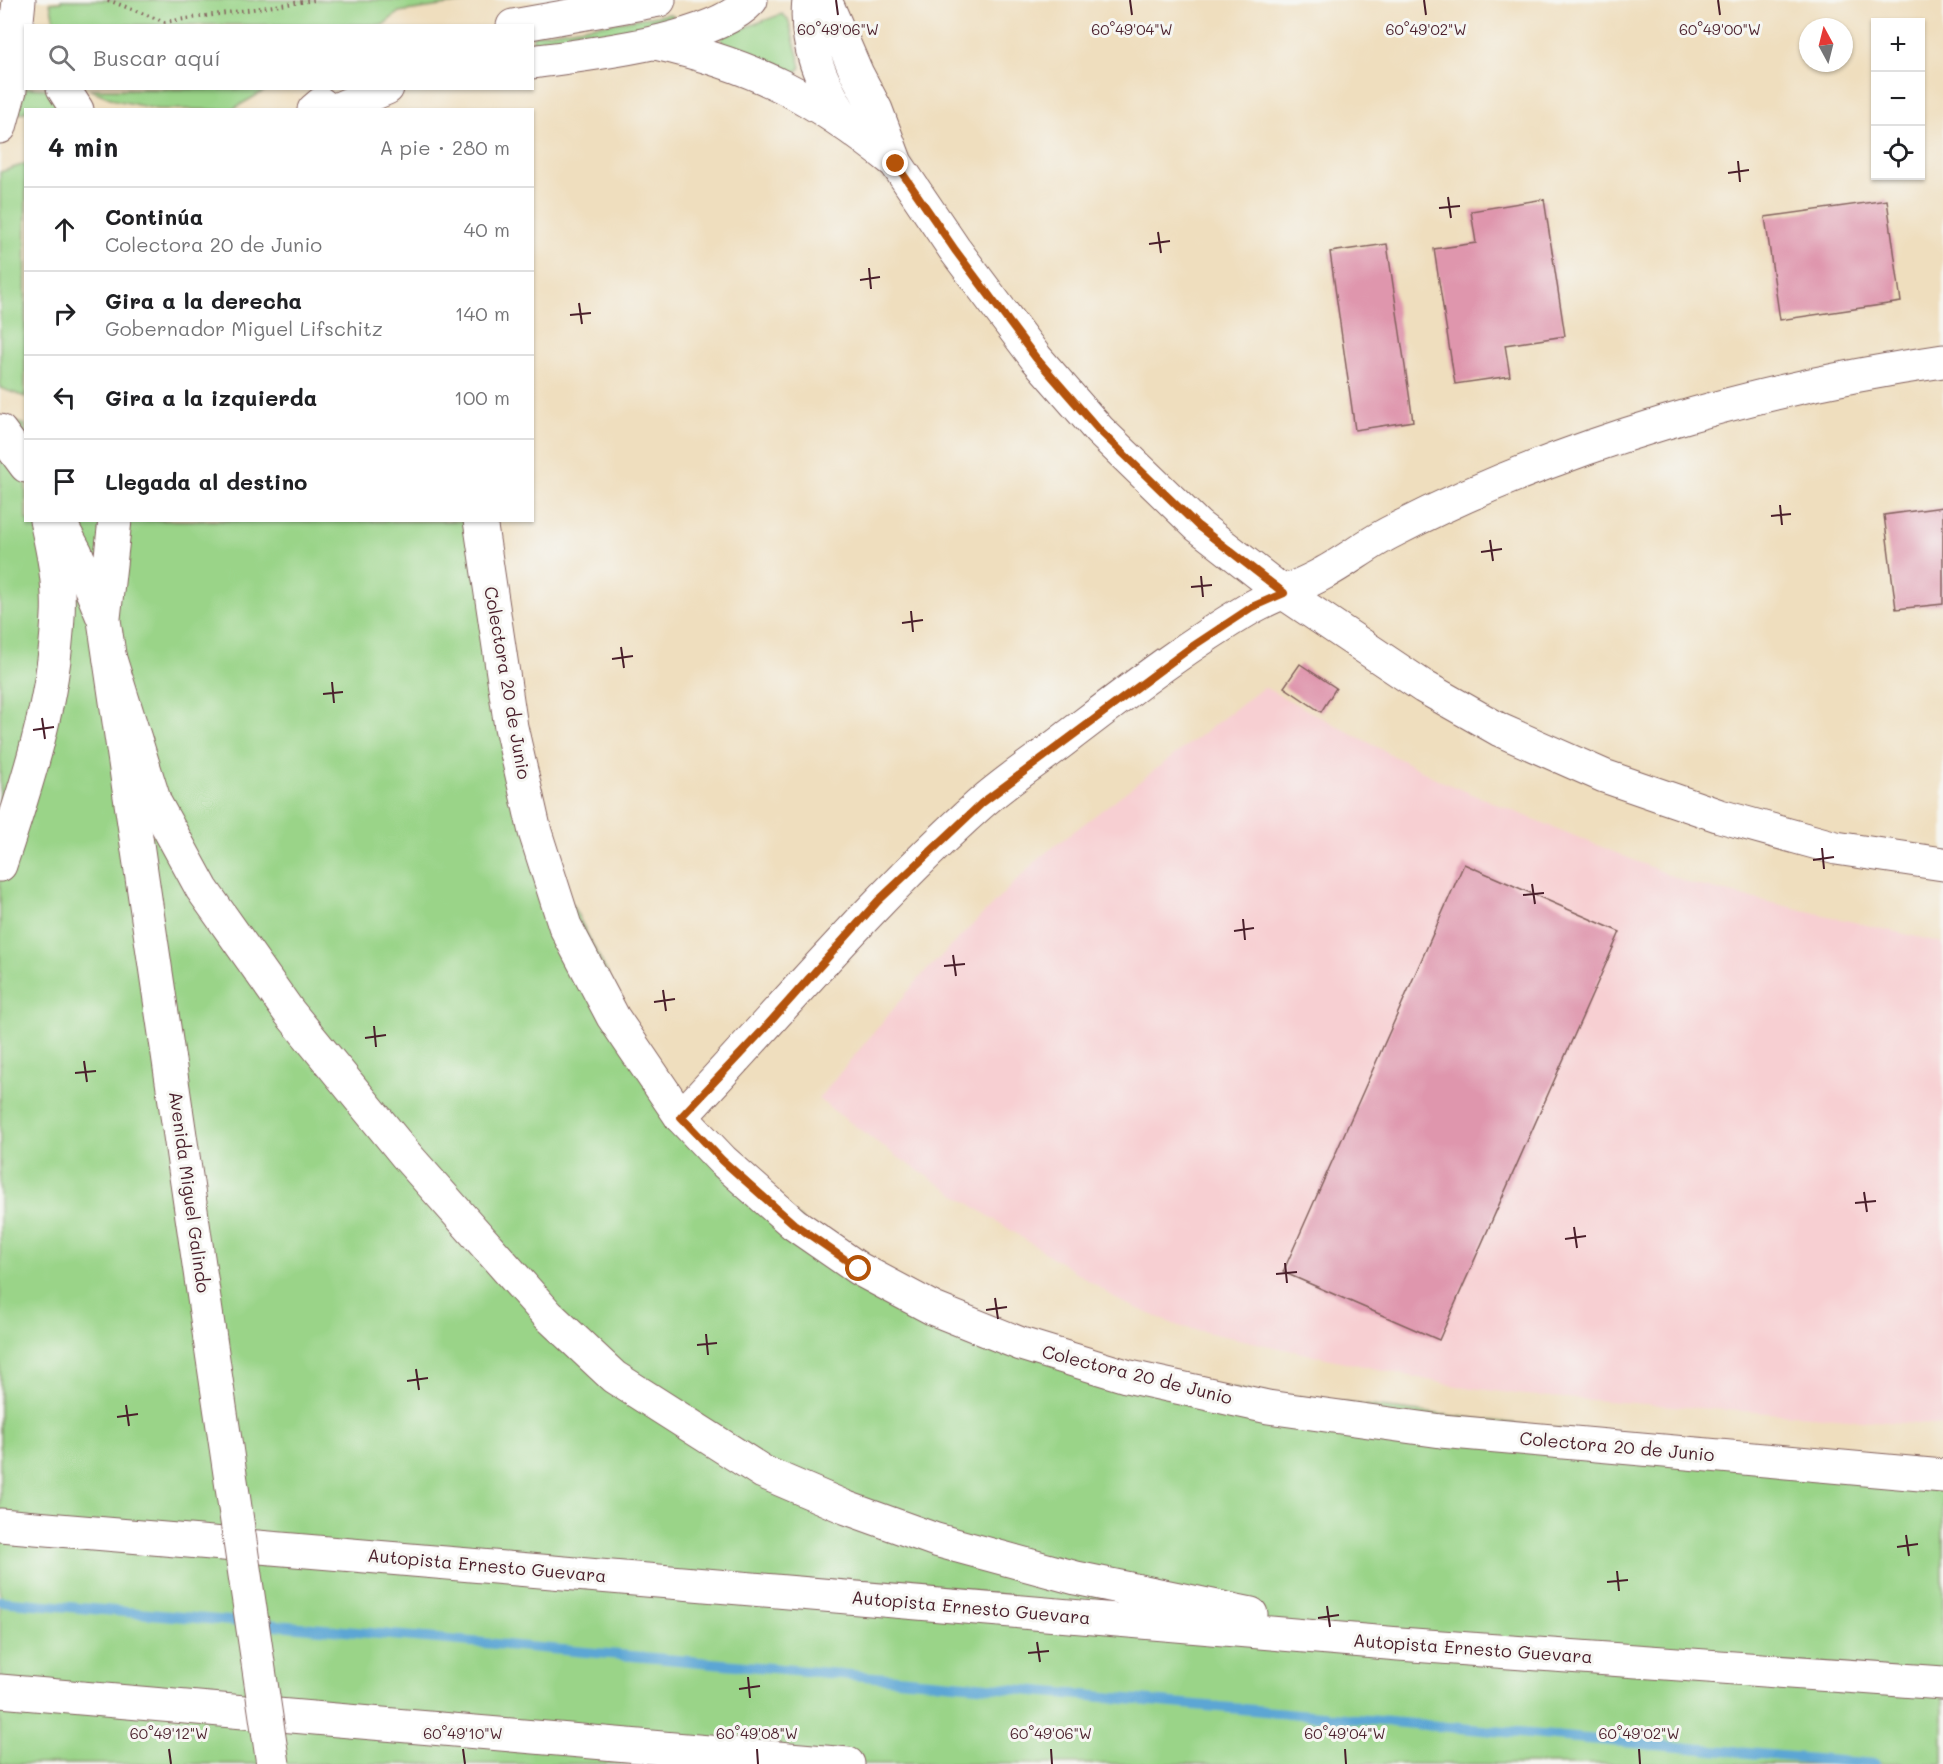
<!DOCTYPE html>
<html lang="es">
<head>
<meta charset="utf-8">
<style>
	body { margin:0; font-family:Mali,sans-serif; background:#f6f6f6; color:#202124 }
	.controls { position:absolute; right:18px; top:18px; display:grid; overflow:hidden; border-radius:0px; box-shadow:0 2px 4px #0004 }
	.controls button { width:54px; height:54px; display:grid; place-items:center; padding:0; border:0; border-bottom:2px solid #e0e0e0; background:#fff; color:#202124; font:30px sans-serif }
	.compass { position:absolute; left:1799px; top:18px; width:54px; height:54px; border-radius:50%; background:#fff; box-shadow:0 2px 4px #0004; rotate:353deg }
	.stop { position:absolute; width:18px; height:18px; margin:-14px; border:4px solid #b45309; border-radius:50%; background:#fff }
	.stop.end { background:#b45309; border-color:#fff; box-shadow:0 2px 6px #0008 }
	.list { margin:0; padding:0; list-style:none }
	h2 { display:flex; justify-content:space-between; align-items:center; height:78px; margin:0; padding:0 24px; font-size:26px }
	h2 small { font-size:20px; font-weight:400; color:#757577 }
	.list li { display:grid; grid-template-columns:39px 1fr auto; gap:18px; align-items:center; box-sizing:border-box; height:84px; padding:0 24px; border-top:2px solid #e0e0e0 }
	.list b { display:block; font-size:22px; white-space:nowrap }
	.list p { margin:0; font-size:20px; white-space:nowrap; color:#757577 }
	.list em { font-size:20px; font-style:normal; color:#757577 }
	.icon { flex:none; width:33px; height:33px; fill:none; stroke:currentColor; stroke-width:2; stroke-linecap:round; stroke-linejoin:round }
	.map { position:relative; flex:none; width:1943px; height:1764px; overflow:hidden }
	.search { position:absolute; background:#fff; box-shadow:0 2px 4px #0004; left:24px; top:24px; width:510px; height:66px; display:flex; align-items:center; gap:15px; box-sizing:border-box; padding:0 21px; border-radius:0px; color:#757577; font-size:22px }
	.panel { position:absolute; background:#fff; box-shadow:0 2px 4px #0004; left:24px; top:108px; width:510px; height:414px; border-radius:0px }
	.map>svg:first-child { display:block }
	.built { fill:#f7cfd2 }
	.green { fill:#9ad488; stroke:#727a5a; stroke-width:1.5 }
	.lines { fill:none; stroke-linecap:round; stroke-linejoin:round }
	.stream { stroke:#5ca6d4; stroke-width:10 }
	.building { fill:#df96ad }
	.minor-casing { stroke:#84625e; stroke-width:35 }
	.secondary-casing { stroke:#84625e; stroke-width:35 }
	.primary-casing { stroke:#84625e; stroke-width:35 }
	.motorway-casing { stroke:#84625e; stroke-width:35 }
	.path { stroke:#84625e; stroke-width:4; stroke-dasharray:1.5 4.5; stroke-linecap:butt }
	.minor { stroke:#fff; stroke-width:33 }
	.secondary { stroke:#fff; stroke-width:33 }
	.primary { stroke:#fff; stroke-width:33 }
	.motorway { stroke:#fff; stroke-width:33 }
	.primary-bridge-casing { stroke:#84625e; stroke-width:35; stroke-linecap:butt }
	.primary-bridge { stroke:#fff; stroke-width:33 }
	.route { stroke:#b45309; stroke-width:8 }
	.ticks { fill:none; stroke:#4a1f2b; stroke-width:2 }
	.labels { text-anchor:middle; stroke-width:6; stroke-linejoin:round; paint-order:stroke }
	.street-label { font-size:18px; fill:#4a1f2b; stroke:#f6f6f2 }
	.ticks-label { font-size:15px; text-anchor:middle; fill:#4a1f2b; stroke:#f6f6f2; stroke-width:6; stroke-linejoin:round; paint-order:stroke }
</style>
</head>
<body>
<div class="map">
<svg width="1943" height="1764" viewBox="0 0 1943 1764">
	<rect width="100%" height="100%" fill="#f6f6f2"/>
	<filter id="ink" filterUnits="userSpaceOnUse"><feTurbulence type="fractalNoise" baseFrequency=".0167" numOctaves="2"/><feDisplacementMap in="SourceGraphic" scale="12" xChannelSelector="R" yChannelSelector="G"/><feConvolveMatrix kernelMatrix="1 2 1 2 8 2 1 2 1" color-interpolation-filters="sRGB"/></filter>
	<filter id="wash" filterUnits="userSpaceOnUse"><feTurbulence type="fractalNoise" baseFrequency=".008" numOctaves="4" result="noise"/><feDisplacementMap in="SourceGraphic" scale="24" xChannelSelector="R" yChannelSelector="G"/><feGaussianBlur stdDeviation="1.35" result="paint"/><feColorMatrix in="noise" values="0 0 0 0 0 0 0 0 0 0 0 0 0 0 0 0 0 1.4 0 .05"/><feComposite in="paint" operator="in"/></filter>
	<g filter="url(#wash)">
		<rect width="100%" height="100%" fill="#efdebe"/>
		<path class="built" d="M1264 687 1443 782 1692 884 1943 943V1426L1525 1395 1456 1386 1178 1326 1120 1301 896 1156 818 1099 920 977 1040 857Z"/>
		<path class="green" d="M61 0H483L399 12 383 25H55L50 3 61 2Z
			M669 14 673 16 674 22 670 26 533 46V35Z
			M782 14 788 19 801 67 795 74 722 44V36Z
			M26 88 53 89 67 109 26 110 25 112 17 113Z
			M89 89H268L231 110 156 109 115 100Z
			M25 164H26L25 397 0 388V172Z
			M0 417 25 425 26 520 480 521 535 832 681 1117 859 1269 1126 1376 1943 1476V1764H0Z"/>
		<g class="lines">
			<path class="stream" d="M0 1601 1874 1764"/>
		</g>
		<g id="blocks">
			<path class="building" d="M1544 199 1565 336 1505 345 1510 376 1455 384 1434 249 1476 243 1471 211Z
				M1887 200 1901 302 1780 320 1765 217Z
				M1387 244 1413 421 1355 430 1330 252Z
				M1943 507V604L1896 609 1884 515Z
				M1300 664 1336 688 1321 712 1284 687Z
				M1464 864 1620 932 1439 1340 1283 1272Z"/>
		</g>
	</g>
	<g filter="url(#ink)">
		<use href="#blocks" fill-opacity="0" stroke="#84625e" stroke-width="1.5"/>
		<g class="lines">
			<g class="minor-casing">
				<path id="minor" d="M809 0C804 45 821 81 844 119
					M825 0 857 74 876 110 896 163 955 250 1036 358 1099 430 1198 526 1284 593 1424 687 1500 730 1604 776 1720 816 1836 848 1943 864
					M513 26 659 0
					M655 43C757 66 814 97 895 162
					M532 62C589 54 713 42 751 0
					M335 110 387 88
					M681 1117C780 1012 872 901 979 805 1007 780 1040 759 1069 736 1127 692 1186 646 1249 609 1272 595 1300 587 1324 573 1348 560 1370 542 1395 530 1562 444 1758 388 1943 361"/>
			</g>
			<g class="secondary-casing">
				<path id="secondary" d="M314 110 321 104 328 110
					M480 520 511 727 535 832 565 926 613 1017 681 1117 722 1160 794 1224 859 1269 934 1309 1021 1344 1126 1376 1268 1407 1441 1431 1943 1476"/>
			</g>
			<g class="primary-casing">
				<path id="primary" d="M63 88 77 110
					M0 127 10 90 19 0
					M0 431 26 466
					M58 520 76 553 104 620 210 1339
					M104 618 115 520"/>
			</g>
			<g class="motorway-casing">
				<path id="motorway" d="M110 659 155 803 202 889 289 1012 406 1155 548 1315 614 1377 763 1472 847 1508 936 1540 1076 1578 1251 1614
					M0 865C27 784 54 702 58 616 60 584 53 551 46 520
					M0 1525 1399 1644 1943 1683
					M0 1691 848 1764"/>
			</g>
			<path class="path" d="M108 0 165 22 315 0"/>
			<use href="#minor" class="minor"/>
			<use href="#secondary" class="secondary"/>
			<use href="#primary" class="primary"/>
			<use href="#motorway" class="motorway"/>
			<g class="primary-bridge-casing">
				<path id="primary-bridge" d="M210 1339 273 1764"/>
			</g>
			<use href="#primary-bridge" class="primary-bridge"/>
		</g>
	</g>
	<g class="lines" filter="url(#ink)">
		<path class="route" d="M859 1269 794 1224 722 1160 681 1117 762 1031 878 901 982 803 1190 648 1252 607 1284 593 1198 526 1099 430 1036 358 955 250 896 164"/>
	</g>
	<path class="ticks" d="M836 0 838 15M1130 0 1132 15M1424 0 1426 15M1718 0 1720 15M1738 161 1740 182M1728 173 1749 170M1448 197 1451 218M1439 208 1460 206M1158 232 1161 253M1149 244 1170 241M869 268 871 289M860 280 880 277M579 303 582 324M570 315 591 313M1780 505 1782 525M1771 516 1791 514M1490 540 1493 561M1481 552 1502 549M1201 576 1203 597M1191 587 1212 585M911 611 913 632M902 623 923 620M621 647 624 668M612 659 633 656M332 682 334 703M323 694 343 692M42 718 45 739M33 730 54 727M1822 848 1824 869M1813 860 1834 857M1532 884 1535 904M1523 895 1544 893M1243 919 1245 940M1234 931 1254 928M953 955 956 976M944 966 965 964M663 990 666 1011M654 1002 675 999M374 1026 376 1047M365 1038 386 1035M84 1061 87 1082M75 1073 96 1071M1864 1192 1867 1212M1855 1203 1876 1201M1574 1227 1577 1248M1565 1239 1586 1236M1285 1263 1287 1283M1276 1274 1297 1272M995 1298 998 1319M986 1310 1007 1307M706 1334 708 1355M697 1345 717 1343M416 1369 419 1390M407 1381 428 1378M126 1405 129 1426M117 1417 138 1414M1906 1535 1909 1556M1897 1547 1918 1544M1617 1571 1619 1591M1607 1582 1628 1580M1327 1606 1330 1627M1318 1618 1339 1615M1037 1642 1040 1662M1028 1653 1049 1651M748 1677 750 1698M739 1689 760 1686M169 1749 171 1764M463 1749 465 1764M757 1749 758 1764M1051 1749 1052 1764M1345 1749 1346 1764M1639 1749 1640 1764"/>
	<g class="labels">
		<g class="street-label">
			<text transform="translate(507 683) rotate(80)" y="6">Colectora 20 de Junio</text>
			<text transform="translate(189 1192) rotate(82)" y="6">Avenida Miguel Galindo</text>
			<text transform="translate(1137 1375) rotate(14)" y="6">Colectora 20 de Junio</text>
			<text transform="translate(1617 1447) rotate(5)" y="6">Colectora 20 de Junio</text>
			<text transform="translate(487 1566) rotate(5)" y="6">Autopista Ernesto Guevara</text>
			<text transform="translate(971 1608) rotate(5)" y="6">Autopista Ernesto Guevara</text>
			<text transform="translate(1473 1649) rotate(4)" y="6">Autopista Ernesto Guevara</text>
		</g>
	</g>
	<g class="ticks-label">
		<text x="838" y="35">60°49'06"W</text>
		<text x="1132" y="35">60°49'04"W</text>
		<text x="1426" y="35">60°49'02"W</text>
		<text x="1720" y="35">60°49'00"W</text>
		<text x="169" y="1739">60°49'12"W</text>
		<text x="463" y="1739">60°49'10"W</text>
		<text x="757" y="1739">60°49'08"W</text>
		<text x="1051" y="1739">60°49'06"W</text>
		<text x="1345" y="1739">60°49'04"W</text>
		<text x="1639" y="1739">60°49'02"W</text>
	</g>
</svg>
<div class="controls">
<button>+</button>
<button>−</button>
<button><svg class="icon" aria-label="locate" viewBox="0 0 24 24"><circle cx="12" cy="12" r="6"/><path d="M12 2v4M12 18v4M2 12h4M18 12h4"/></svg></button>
</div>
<svg class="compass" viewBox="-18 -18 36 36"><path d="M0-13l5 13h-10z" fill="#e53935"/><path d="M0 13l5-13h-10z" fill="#757577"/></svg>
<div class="stop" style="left:859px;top:1269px"></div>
<div class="stop end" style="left:896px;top:164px"></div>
<div class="search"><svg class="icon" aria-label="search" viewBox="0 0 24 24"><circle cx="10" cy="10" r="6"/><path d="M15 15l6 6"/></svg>Buscar aquí</div>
<section class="panel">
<h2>4 min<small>A pie · 280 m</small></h2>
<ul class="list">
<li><svg class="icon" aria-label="ahead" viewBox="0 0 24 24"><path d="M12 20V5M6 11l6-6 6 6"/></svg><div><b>Continúa</b><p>Colectora 20 de Junio</p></div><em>40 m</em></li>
<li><svg class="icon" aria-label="right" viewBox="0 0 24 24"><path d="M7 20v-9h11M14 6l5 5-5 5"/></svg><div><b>Gira a la derecha</b><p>Gobernador Miguel Lifschitz</p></div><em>140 m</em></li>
<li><svg class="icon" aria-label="left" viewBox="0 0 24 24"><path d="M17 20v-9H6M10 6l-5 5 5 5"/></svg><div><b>Gira a la izquierda</b></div><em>100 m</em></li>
<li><svg class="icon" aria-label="arrive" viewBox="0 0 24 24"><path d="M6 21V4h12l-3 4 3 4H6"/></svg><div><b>Llegada al destino</b></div></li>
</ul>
</section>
</div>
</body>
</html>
